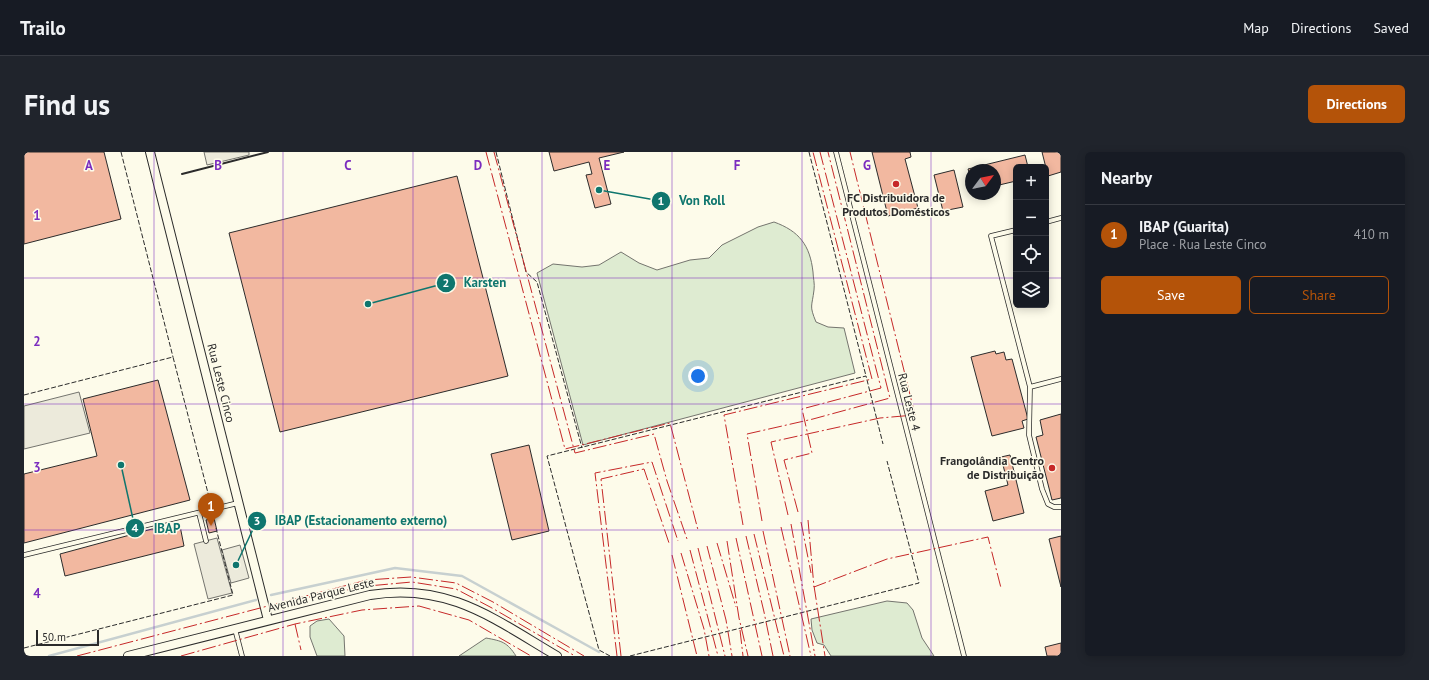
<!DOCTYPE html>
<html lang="en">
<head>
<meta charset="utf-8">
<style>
	body { margin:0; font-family:"PT Sans",sans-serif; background:#20242c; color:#f1f3f6 }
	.controls { position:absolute; right:12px; top:12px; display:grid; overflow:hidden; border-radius:6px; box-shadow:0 2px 10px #0003 }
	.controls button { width:36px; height:36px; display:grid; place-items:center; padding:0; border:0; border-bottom:1px solid #363941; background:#171b24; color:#f1f3f6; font:20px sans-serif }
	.compass { position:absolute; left:941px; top:12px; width:36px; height:36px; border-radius:50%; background:#171b24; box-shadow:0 2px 10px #0003; rotate:58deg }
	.scale { position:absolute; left:12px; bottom:10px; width:63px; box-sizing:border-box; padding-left:4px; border:2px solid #2b2b2b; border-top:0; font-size:11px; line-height:14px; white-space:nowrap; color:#2b2b2b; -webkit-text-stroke:3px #fdfbea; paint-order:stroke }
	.you { position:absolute; left:674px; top:224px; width:14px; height:14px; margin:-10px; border:3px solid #fff; border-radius:50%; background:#1a73e8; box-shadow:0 0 0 6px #1a73e833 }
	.badge { display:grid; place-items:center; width:26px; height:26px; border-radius:50%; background:#b45309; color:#fff; font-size:13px; font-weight:700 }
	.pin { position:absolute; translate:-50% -33px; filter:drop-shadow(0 1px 2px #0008) }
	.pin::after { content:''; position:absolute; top:21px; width:14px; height:12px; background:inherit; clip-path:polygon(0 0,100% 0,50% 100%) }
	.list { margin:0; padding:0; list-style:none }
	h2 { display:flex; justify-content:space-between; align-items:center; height:52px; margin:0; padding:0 16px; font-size:17px }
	h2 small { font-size:13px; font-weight:400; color:#9ea1a6 }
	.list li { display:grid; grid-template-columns:26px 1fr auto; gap:12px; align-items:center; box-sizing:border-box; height:60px; padding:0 16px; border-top:1px solid #363941 }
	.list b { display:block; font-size:15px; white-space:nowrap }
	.list p { margin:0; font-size:13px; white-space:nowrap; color:#9ea1a6 }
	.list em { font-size:13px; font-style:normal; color:#9ea1a6 }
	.actions { display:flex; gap:8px; padding:12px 16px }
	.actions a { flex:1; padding:9px 0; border:1px solid #b45309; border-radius:6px; text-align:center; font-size:14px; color:#b45309 }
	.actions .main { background:#b45309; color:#fff }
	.icon { flex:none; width:22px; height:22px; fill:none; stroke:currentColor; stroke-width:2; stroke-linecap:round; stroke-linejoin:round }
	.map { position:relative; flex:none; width:1037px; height:504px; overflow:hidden; border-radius:6px }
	header { display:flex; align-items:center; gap:24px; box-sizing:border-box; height:56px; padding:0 20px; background:#171b24; border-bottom:1px solid #363941 }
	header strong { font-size:19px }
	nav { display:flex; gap:22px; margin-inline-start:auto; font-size:14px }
	.intro { display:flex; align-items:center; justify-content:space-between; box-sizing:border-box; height:96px; padding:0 24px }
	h1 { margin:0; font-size:28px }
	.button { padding:10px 18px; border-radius:6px; background:#b45309; color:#fff; font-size:14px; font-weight:700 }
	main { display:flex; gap:24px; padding:0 24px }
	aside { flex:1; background:#171b24; border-radius:6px; box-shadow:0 2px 10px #0003 }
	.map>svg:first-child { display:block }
	.green { fill:#deebd1; stroke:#74746e }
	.parking { fill:#eceadb; stroke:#74746e }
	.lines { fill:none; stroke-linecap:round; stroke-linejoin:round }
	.stream { stroke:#c7d0d0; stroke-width:2.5 }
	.building { fill:#f2b8a0; stroke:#2b2b2b }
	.service-casing { stroke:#2b2b2b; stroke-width:5.5 }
	.minor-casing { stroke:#2b2b2b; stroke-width:10 }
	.service { stroke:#fdfbea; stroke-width:4 }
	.minor { stroke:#fdfbea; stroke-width:8 }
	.fence { stroke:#2b2b2b; stroke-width:1; stroke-dasharray:5 2; stroke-linecap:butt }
	.wall { stroke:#2b2b2b; stroke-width:2 }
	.power { stroke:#c62828; stroke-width:1; stroke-dasharray:14 3 2 3; stroke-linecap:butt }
	.grid { fill:none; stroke:#7b2cbf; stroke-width:1; stroke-opacity:0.55 }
	.poi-dot { fill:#c62828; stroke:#fdfbea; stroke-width:1.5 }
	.labels { text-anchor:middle; stroke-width:3; stroke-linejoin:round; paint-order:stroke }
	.poi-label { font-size:12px; font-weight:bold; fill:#2b2b2b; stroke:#fdfbea }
	.street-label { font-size:12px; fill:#2b2b2b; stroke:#fdfbea }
	.grid-label { font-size:13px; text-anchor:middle; font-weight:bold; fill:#7b2cbf; stroke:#fdfbea; stroke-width:3; stroke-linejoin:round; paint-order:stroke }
	.leader { fill:none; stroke:#0f766e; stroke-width:1.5 }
	.callout-dot { fill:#0f766e; stroke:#fdfbea; stroke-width:1.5 }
	.mark-label { font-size:12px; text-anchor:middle; font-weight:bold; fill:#fff }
	.callout-label { font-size:13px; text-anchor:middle; font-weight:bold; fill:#0f766e; stroke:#fdfbea; stroke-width:3; stroke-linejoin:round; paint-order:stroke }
</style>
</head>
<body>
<header>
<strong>Trailo</strong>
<nav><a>Map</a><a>Directions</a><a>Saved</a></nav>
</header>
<div class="intro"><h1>Find us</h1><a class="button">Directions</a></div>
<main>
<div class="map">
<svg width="1037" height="504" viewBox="0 0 1037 504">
	<rect width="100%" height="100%" fill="#fdfbea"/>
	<path class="green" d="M750 70C775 79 786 93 789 120 789 125 791 132 790 138 788 155 785 153 792 170L804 175 820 176 831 221 559 293 513 121 529 112 558 115 575 113 597 100 615 111 633 118 666 108 685 106 698 93 734 75Z
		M863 449 883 451 889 458 898 486 910 504H807L800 493 793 491 788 478 787 467Z
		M305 467 320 484 321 504H293L286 485V474L293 469Z
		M462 486C478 489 483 490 492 504H435Z"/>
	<path class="parking" d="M180 0H225V3L183 13Z
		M55 240 66 281 0 297V254Z
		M193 386 208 441 184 447 170 392Z
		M216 393 225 426 207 431 198 398Z"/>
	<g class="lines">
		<path class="stream" d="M247 443 371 416 438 424 575 500
			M25 504 232 448"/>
	</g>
	<path class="building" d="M0 0H80L97 67 0 92Z
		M525 0H600L575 6 587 52 571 56 562 23 568 22 565 10 530 19Z
		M848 0H886L887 5 881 7 894 56 864 64Z
		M1018 0H1037V20L1024 24Z
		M1001 3 1004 15H992V29L971 34V18H947V27L944 17Z
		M930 18 939 55 919 59 910 23Z
		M433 24 484 224 256 280 205 81Z
		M971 199 972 202 980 200 982 208 988 207 1004 267 998 269 1000 276 968 284 947 205Z
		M134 228 166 348 0 391V322L73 304 59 247Z
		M1037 262V346L1028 348 1012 285 1019 283 1016 268Z
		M505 293 525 379 488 388 467 302Z
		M986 303 1000 361 969 369 961 339 984 333 977 305Z
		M190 366 193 379 185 381 182 368Z
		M156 374 160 394 41 424 36 402 128 377 139 378Z
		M1037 384V435L1025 387Z
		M1037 491V504H1023L1021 495Z"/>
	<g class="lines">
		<g class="service-casing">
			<path id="service" d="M812 0 940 504
				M1022 70 1037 66
				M992 78 967 84 1006 235
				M1037 227 1006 235 1005 283 1018 337 1024 352 1030 355H1037
				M175 361 182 389
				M0 403 214 351
				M211 477 218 504"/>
		</g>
		<g class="minor-casing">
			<path id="minor" d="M126 0 244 468
				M104 504 346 443C424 430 470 467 533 504"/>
		</g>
		<use href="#service" class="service"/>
		<use href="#minor" class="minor"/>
		<path class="fence" d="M97 0 149 205
			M472 0 502 120 513 130 558 296
			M785 0 842 224
			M0 243 149 205 185 345V353
			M0 496 209 443 192 376
			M586 504 575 498 523 304 842 224 859 292
			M606 504 895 431 863 309"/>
		<path class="wall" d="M158 22 244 0"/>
		<path class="power" d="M462 0 541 297 646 271 674 378
			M470 0 551 301 630 282 643 329 663 387
			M774 360 760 308 788 301 778 257 857 236 796 0
			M764 363 747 290 856 266 891 263 826 0
			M784 368 790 435 863 407 964 385 977 436
			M738 369 723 282 789 267 866 246 804 0
			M777 370 787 421
			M767 372 791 504
			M719 373 700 263 848 227 789 0
			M757 375 787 504
			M739 379 766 504
			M730 382 760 504
			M722 384 740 460 749 504
			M712 386 738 504
			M703 389 715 466 724 504
			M693 391 712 455
			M683 394 702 468 708 504
			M674 396 701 504
			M666 398 694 504
			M657 401 680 477 685 504
			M648 403 673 504
			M790 434 801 504
			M285 445 344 434 388 430 432 437 468 456 551 504
			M271 472 277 498
			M716 478 719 504
			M53 504 343 428 387 425 432 431 469 450 560 504
			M157 504 271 472 338 458 395 454 445 468 507 504
			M593 504 571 321 628 310 654 389
			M597 504 577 327 620 317 645 391"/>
	</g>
	<path class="grid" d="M130 0V504M259 0V504M389 0V504M518 0V504M648 0V504M778 0V504M907 0V504M0 126H992M1022 126H1037M0 252H1037M0 378H1037"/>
	<g class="poi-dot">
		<circle cx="872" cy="32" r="4"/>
		<circle cx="1028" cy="316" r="4"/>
	</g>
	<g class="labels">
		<g class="poi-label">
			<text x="872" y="50">FC Distribuidora de<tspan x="872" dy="14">Produtos Domésticos</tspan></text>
			<text x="1020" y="313" text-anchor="end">Frangolândia Centro<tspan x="1020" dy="14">de Distribuição</tspan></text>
		</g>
		<g class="street-label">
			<text transform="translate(197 231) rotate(76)" y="4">Rua Leste Cinco</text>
			<text transform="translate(885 250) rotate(76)" y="4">Rua Leste 4</text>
			<text transform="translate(297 443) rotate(-14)" y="4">Avenida Parque Leste</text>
		</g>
	</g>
	<g class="grid-label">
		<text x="65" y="18">A</text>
		<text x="194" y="18">B</text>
		<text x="324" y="18">C</text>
		<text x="454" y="18">D</text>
		<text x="583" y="18">E</text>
		<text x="713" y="18">F</text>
		<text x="843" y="18">G</text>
		<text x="13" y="68">1</text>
		<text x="13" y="194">2</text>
		<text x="13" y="320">3</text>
		<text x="13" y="446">4</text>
	</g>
	<path class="leader" d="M575 38L637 49M344 152L422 131M212 413L233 369M97 313L111 376"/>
	<g class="callout-dot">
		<circle cx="575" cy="38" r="4"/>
		<circle cx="344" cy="152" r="4"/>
		<circle cx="212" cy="413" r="4"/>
		<circle cx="97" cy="313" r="4"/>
		<circle cx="637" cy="49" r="10"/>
		<circle cx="422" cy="131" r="10"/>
		<circle cx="233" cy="369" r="10"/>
		<circle cx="111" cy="376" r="10"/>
	</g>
	<g class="mark-label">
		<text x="637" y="53">1</text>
		<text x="422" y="135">2</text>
		<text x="233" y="373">3</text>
		<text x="111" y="380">4</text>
	</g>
	<g class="callout-label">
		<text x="678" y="53">Von Roll</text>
		<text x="461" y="135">Karsten</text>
		<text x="337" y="373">IBAP (Estacionamento externo)</text>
		<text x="143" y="381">IBAP</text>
	</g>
</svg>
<div class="controls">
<button>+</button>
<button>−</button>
<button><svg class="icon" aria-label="locate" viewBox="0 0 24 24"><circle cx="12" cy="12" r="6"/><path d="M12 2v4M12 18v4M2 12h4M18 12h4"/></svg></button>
<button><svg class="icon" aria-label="layers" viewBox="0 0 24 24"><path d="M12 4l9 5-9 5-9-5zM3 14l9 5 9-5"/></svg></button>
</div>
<svg class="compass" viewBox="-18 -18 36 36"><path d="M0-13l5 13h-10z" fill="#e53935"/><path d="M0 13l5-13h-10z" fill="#9ea1a6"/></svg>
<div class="scale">50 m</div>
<div class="you"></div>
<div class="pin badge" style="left:187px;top:374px">1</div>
</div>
<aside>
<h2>Nearby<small></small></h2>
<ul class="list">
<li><span class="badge">1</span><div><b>IBAP (Guarita)</b><p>Place · Rua Leste Cinco</p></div><em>410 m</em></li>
</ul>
<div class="actions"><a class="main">Save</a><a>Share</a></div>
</aside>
</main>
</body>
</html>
